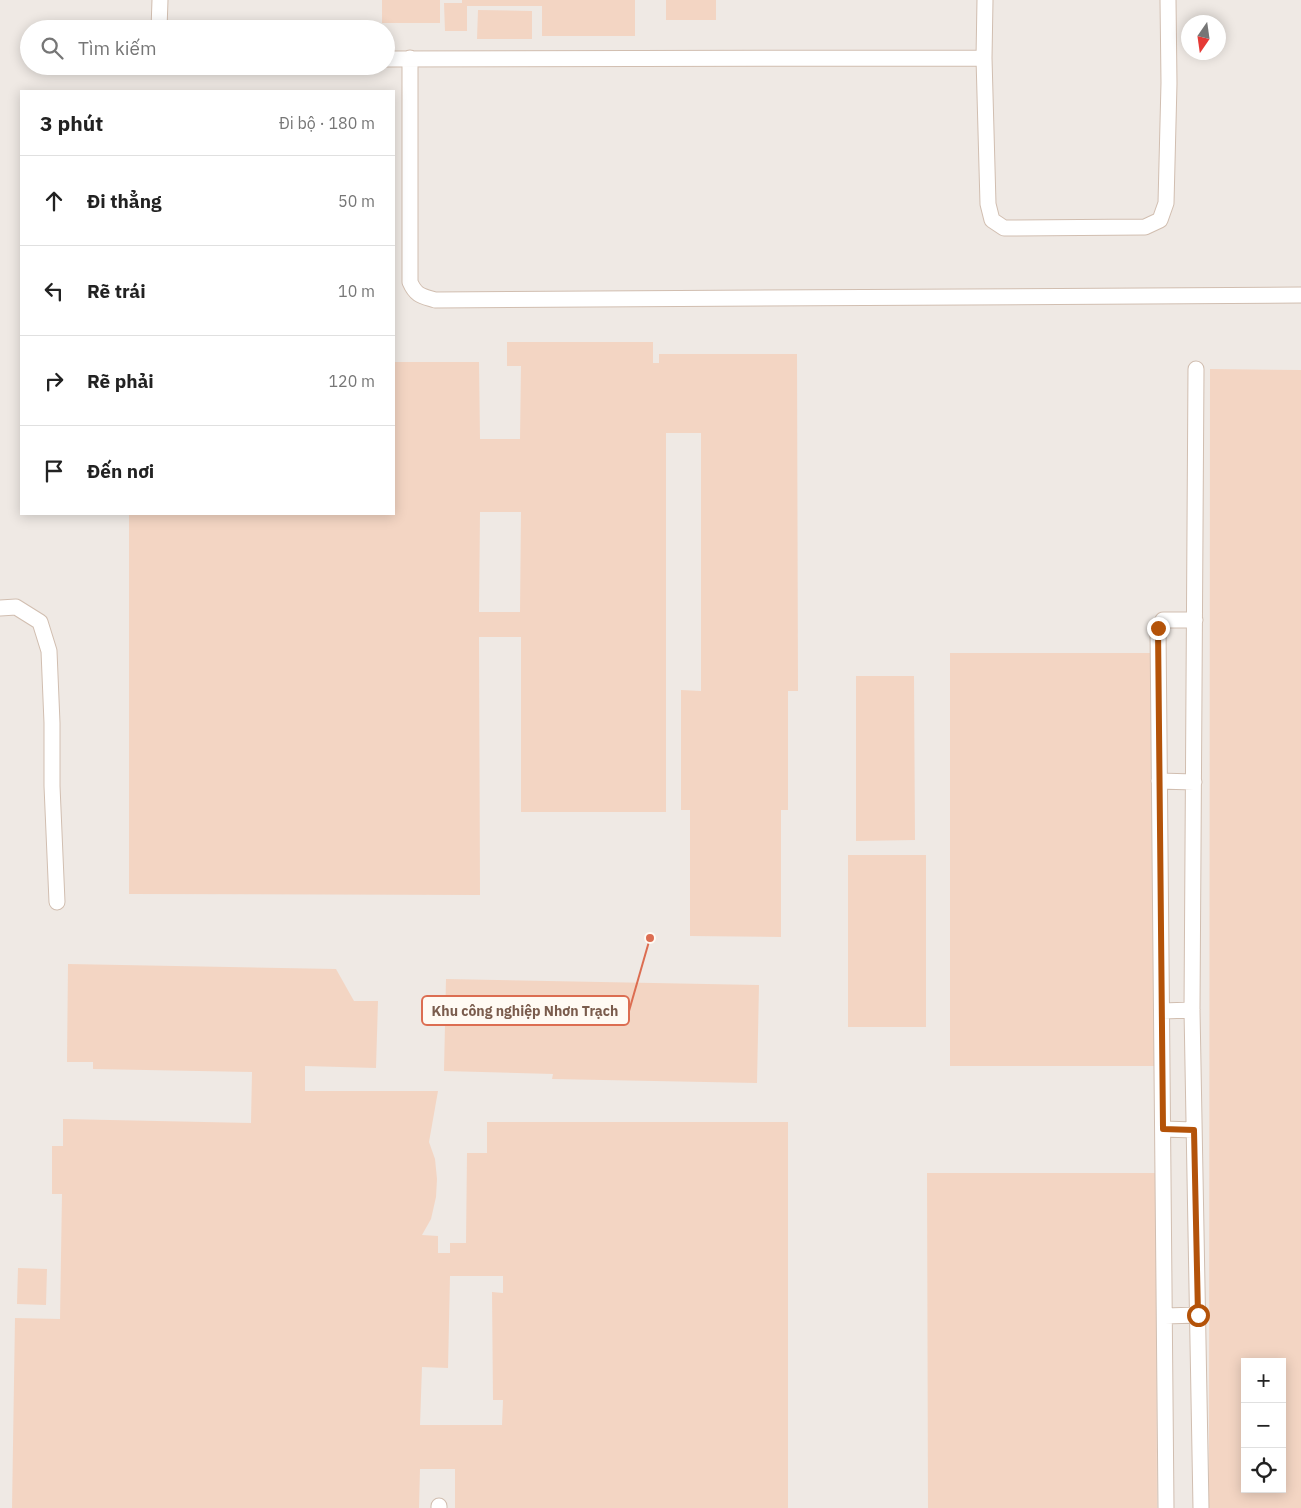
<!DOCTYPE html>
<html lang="vi">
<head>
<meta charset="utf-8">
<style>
	body { margin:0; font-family:"IBM Plex Sans",sans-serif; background:#f6f6f6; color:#222 }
	.controls { position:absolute; right:15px; bottom:15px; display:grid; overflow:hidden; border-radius:0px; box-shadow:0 2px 12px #0003 }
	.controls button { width:45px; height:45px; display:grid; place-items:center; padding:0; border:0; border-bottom:1px solid #e0e0e0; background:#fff; color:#222; font:25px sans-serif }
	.compass { position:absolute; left:1181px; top:15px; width:45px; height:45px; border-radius:50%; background:#fff; box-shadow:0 2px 12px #0003; rotate:193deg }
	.stop { position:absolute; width:15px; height:15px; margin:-11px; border:4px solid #b45309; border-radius:50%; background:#fff }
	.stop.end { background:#b45309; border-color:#fff; box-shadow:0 1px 5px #0008 }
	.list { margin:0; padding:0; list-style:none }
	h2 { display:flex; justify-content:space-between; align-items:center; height:65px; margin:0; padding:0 20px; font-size:21px }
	h2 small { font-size:16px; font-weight:400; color:#767676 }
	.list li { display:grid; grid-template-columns:32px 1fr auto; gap:15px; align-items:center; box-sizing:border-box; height:90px; padding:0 20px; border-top:1px solid #e0e0e0 }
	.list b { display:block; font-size:19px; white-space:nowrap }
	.list em { font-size:16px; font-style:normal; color:#767676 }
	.icon { flex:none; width:28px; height:28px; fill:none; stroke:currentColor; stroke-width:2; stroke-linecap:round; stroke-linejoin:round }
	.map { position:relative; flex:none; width:1301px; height:1508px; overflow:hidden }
	.search { position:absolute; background:#fff; box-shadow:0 2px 12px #0003; left:20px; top:20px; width:375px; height:55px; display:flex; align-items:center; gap:12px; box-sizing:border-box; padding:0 18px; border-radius:28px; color:#767676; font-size:19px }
	.panel { position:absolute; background:#fff; box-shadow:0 2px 12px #0003; left:20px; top:90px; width:375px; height:425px; border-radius:0px }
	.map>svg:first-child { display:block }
	.industrial { fill:#efe9e4; fill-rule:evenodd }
	.building { fill:#f3d5c3; fill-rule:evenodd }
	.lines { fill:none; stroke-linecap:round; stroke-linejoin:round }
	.service-casing { stroke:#d1beb0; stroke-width:17 }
	.service { stroke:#fff; stroke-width:15 }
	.route { stroke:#b45309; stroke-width:6 }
	.leader { fill:none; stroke:#dc6d51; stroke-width:2 }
	.callout-dot { fill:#dc6d51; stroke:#fffaf3; stroke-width:2 }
	.callout { fill:#fffaf3; stroke:#dc6d51; stroke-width:2 }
	.callout-label { font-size:14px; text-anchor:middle; font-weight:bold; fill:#7a5c4d }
</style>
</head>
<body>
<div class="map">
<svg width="1301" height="1508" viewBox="0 0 1301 1508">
	<rect width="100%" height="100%" fill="#fdf6ec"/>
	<path class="industrial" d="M0 0H1301V1508H0ZM1188 22H1218V52H1188ZM29 29H386V66H29ZM21 91H394V514H21ZM1245 1362H1282V1489H1245Z"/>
	<path class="building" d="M382 0H440V23H382Z
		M462 0H635V36H542V6H467V31H445L444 3H462Z
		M666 0H716V20H666Z
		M478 10 532 11V39H477Z
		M507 342H653V363H659V354H797L798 691H788V810H781V937L690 936V810H681V690L701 691V433H666V812H521V637H479L480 895 129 894V514H394V362H479L480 439H520L521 366H507ZM480 512H521L520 612H479Z
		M1210 369 1301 370V1508H1209ZM1245 1362H1282V1489H1245Z
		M950 653H1156L1157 1066H950Z
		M856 676H914L915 840 856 841Z
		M848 855H926V1027H848Z
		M68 964 336 969 354 1001H378L376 1068 305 1066V1091H438L429 1142 435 1159 437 1179 436 1197 431 1219 422 1235 438 1236V1253H450V1243H466L467 1153H487V1122H788V1508H455V1469H420L419 1508H12L15 1318 60 1319 62 1194H52V1146H63V1119L251 1123 252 1072 93 1069V1062H67ZM450 1276H503V1293L492 1292 493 1400H503L502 1425H420L422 1367 448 1368Z
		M446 979 759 985 757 1083 552 1079 553 1074 444 1071Z
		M927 1173H1156L1157 1508H928Z
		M18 1268 47 1269 46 1305 17 1304Z"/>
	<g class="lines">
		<g class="service-casing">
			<path id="service" d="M985 0 984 58 988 204 992 220 1004 228 1145 227 1160 220 1166 203 1169 83 1168 0
				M159 29 160 0
				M410 58V282C416 296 422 296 435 300L1301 295
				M386 59 984 58
				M1196 369 1192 1010 1201 1508
				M0 608 16 607 40 622 49 651 52 723V786L57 902
				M1159 781 1194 782
				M1162 1011 1192 1010
				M1163 1129 1194 1130
				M1165 1316 1198 1315
				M439 1506V1508
				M1166 1508 1158 628 1163 620H1195"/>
		</g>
		<use href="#service" class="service"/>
	</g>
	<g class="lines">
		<path class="route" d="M1158 628 1163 1129 1194 1130 1198 1315"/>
	</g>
	<path class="leader" d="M650 938L629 1011"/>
	<circle class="callout-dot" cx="650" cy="938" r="5"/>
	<rect class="callout" x="422" y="996" width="207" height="29" rx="5"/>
	<g class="callout-label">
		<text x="525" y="1016">Khu công nghiệp Nhơn Trạch</text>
	</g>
</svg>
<div class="controls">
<button>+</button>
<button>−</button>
<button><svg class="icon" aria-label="locate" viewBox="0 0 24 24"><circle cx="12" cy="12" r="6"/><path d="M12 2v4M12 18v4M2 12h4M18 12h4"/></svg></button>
</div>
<svg class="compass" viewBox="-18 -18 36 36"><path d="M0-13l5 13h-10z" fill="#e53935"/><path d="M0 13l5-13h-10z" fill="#767676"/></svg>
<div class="stop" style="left:1198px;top:1315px"></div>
<div class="stop end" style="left:1158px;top:628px"></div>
<div class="search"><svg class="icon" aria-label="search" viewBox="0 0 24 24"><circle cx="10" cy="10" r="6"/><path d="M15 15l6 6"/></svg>Tìm kiếm</div>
<section class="panel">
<h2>3 phút<small>Đi bộ · 180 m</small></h2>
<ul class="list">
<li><svg class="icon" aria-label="ahead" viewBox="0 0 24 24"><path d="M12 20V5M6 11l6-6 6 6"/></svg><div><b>Đi thẳng</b></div><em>50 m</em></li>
<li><svg class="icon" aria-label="left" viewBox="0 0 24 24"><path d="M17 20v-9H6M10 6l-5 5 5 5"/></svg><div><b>Rẽ trái</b></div><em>10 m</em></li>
<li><svg class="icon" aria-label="right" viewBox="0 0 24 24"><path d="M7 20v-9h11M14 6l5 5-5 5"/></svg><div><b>Rẽ phải</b></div><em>120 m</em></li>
<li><svg class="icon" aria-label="arrive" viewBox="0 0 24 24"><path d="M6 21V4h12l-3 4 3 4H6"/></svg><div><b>Đến nơi</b></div></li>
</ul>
</section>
</div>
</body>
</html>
